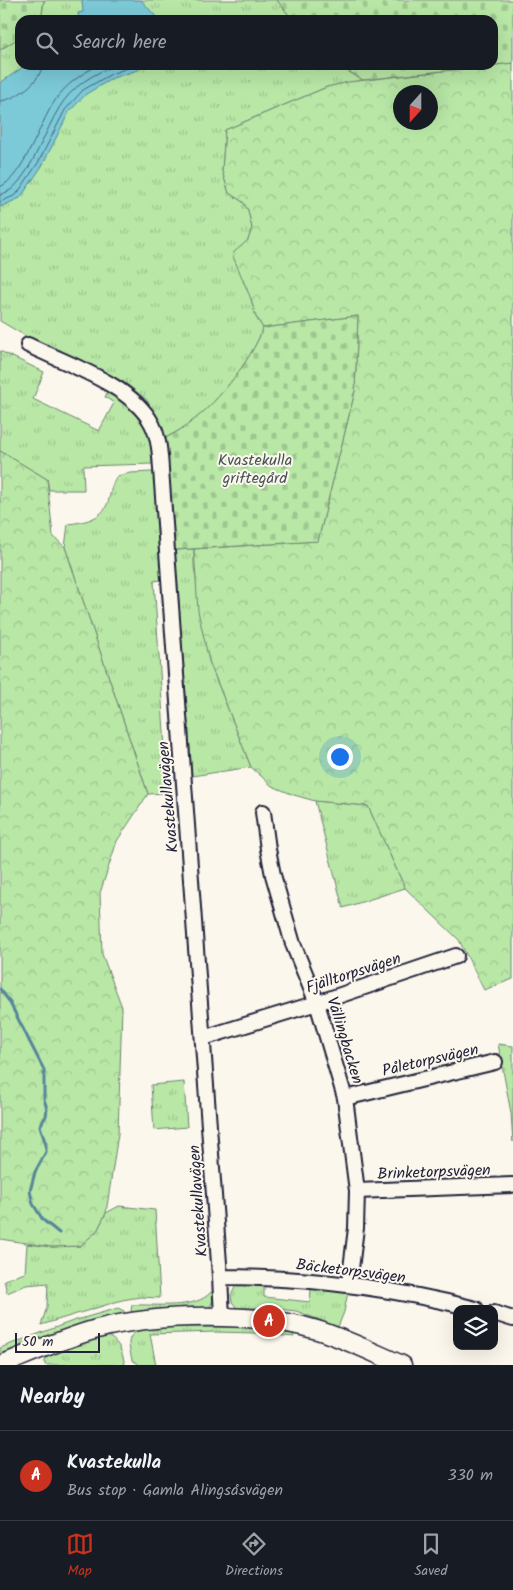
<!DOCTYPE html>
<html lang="en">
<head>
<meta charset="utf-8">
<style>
	body { margin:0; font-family:Kalam,sans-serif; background:#242831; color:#f1f3f6 }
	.controls { position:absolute; right:15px; bottom:15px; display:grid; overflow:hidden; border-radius:10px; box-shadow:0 5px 20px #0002 }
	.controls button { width:45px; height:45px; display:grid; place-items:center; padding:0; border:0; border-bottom:1px solid #363941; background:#171b24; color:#f1f3f6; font:25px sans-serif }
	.compass { position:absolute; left:393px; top:85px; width:45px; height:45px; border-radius:50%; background:#171b24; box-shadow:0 5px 20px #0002; rotate:201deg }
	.scale { position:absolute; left:15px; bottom:12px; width:85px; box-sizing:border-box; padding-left:5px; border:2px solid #22223b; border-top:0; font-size:14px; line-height:18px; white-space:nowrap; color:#22223b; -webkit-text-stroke:4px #fbf7ec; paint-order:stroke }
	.you { position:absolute; left:339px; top:756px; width:18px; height:18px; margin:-12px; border:4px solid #fff; border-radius:50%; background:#1a73e8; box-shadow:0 0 0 8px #1a73e833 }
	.badge { display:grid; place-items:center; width:32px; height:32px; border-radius:50%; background:#c8321e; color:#fff; font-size:16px; font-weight:700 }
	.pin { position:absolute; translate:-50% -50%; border:2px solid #fff; box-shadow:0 1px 5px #0006 }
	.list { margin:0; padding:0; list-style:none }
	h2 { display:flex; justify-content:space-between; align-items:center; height:65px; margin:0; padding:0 20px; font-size:21px }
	h2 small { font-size:16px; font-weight:400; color:#9ea1a6 }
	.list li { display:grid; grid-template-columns:32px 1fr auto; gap:15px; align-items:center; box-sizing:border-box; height:90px; padding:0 20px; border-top:1px solid #363941 }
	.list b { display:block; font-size:19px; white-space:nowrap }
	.list p { margin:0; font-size:16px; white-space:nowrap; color:#9ea1a6 }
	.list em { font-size:16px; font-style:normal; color:#9ea1a6 }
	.icon { flex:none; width:28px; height:28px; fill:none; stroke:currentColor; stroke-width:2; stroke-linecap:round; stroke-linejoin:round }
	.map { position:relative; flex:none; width:513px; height:1365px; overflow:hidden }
	.search { position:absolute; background:#171b24; box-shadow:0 5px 20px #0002; left:15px; right:15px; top:15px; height:55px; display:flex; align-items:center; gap:12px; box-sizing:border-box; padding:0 18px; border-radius:15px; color:#9ea1a6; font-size:19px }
	.sheet { height:155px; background:#171b24 }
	nav { display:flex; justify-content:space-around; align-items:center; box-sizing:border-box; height:70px; border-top:1px solid #363941; background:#171b24; font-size:14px; color:#9ea1a6 }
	nav a { display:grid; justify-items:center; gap:2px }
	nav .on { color:#c8321e }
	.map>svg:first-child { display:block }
	.grass { fill:url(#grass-tufts); stroke:#6d8470 }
	.forest { fill:url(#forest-crowns); stroke:#6d8470; fill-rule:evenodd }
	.cemetery { fill:url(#cemetery-stones); stroke:#6d8470 }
	.water { fill:#7bc9d8; stroke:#578699 }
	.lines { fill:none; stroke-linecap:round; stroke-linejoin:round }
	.shore { stroke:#46657a; stroke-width:1 }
	.stream { stroke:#578699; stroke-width:3 }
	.minor-casing { stroke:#22223b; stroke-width:18 }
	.tertiary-casing { stroke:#22223b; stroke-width:21 }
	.minor { stroke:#fbf7ec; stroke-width:14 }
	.tertiary { stroke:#fbf7ec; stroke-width:18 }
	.labels { text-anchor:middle; stroke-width:4; stroke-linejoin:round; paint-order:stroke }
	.park-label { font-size:16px; fill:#485356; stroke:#fbf7ec }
	.street-label { font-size:16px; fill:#22223b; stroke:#fbf7ec }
</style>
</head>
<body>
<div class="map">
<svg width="513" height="1365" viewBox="0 0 513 1365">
	<defs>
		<pattern id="grass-tufts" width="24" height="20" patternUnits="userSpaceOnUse" patternTransform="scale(1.25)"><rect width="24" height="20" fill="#b8e7a6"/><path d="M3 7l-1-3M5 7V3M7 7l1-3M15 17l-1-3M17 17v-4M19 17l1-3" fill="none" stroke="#9ec690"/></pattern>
		<pattern id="forest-crowns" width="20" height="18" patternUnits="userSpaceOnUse" patternTransform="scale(1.25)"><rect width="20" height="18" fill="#b8e7a6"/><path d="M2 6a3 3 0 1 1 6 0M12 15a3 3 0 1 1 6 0" fill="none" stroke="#9ec690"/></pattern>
		<pattern id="cemetery-stones" width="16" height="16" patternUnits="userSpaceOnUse" patternTransform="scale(1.25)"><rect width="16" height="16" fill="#b8e7a6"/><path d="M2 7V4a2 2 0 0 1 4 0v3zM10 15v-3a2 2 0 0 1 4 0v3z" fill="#9ec690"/></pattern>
	</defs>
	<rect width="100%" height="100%" fill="#fbf7ec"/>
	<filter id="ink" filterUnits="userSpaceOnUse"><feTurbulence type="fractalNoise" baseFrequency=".02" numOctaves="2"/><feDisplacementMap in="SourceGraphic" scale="10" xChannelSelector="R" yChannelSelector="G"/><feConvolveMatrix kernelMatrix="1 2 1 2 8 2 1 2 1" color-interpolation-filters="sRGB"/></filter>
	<g filter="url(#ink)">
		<path class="grass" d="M44 0H277L293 20H38L42 14Z
			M20 37V65H337L363 80 327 87 225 130 222 171 229 193 243 202 248 210 252 228 248 240 251 299 256 317 263 328C252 360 213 409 184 427 178 432 170 435 164 439L147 400 124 382 34 341 0 321V50Z
			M0 351 44 372 33 399 99 431 114 403 105 397 107 393 111 392 133 405 149 432 152 447V464L83 466 84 490H49L47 479 0 451Z
			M151 472 154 473 163 580 154 581 168 793 148 794 65 547 68 524C83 522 102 520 108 502 111 493 111 484 117 476L130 473Z
			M194 549V566L209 661 251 767 192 776 175 550Z
			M315 801 368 806 405 888 343 908Z
			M498 1044 513 1046V1142L511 1113Z
			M184 1082 187 1127 154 1130 151 1085Z
			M119 1206 155 1210 160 1298 140 1297 122 1300 41 1325 47 1307 48 1283 26 1285 7 1293 4 1280 25 1273 27 1244 52 1247 80 1246 97 1231 106 1213Z
			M241 1284 264 1285V1297L310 1302 311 1289 348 1292 344 1312 338 1327 296 1311 268 1308H237L232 1302 231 1295 236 1286Z
			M211 1292 214 1294V1298L210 1307 206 1309 133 1314 131 1311 132 1305C155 1304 196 1310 211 1292Z
			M118 1308 124 1311V1315L0 1358V1348L73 1321Z
			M175 1327H251L293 1333 294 1337 255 1333 216 1332 150 1334 156 1365H140L132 1360C131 1355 129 1348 129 1343 130 1324 161 1328 175 1327Z
			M108 1336C120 1343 122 1352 125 1365H45V1360L49 1354 101 1337Z"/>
		<path class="forest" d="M513 63V979L484 990 459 940 405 888 368 806 315 801 294 795 272 786 251 767 209 661 198 611 194 549 318 541 355 391 358 316 263 328 256 317 251 299 232 254 248 240 252 228 248 210 243 202 229 193 222 171 225 130 327 87 348 82ZM400 92H430V122H400Z
			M0 451 47 479 53 536 65 547 148 794 117 841 100 893 102 954 122 1007 118 1134 106 1213 97 1231 80 1246 52 1247 0 1239Z"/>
		<path class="cemetery" d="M0 0H44L42 14 38 20H20V37L0 50Z
			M277 0H513V63L363 80 337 65H493V20H293Z
			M358 316 355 391 318 541 175 550 164 439C170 435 178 432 184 427 213 409 252 360 263 328Z"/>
		<path class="water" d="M82 0H141L159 20H79L78 13 83 12Z
			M26 65H143L138 70 113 78 86 94 69 112 42 166 25 191 20 198 0 207V83Z"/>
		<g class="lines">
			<path class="shore" d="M0 101C15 100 42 81 42 65
				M0 187C24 176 39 125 54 102 64 86 81 74 98 65
				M0 195C4 193 10 191 13 188 33 169 45 131 59 108 71 87 95 72 117 65
				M0 202 16 195 21 188 38 163 65 110 83 90 111 74 136 65"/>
			<path class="stream" d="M0 989 9 1001 44 1070V1099L47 1109 46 1116 40 1126 46 1145V1152L35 1172 30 1191 33 1204 43 1220 59 1233"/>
			<g class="minor-casing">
				<path id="minor" d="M28 345C67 364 132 385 152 424 159 438 160 453 161 469L220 1277 222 1317
					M263 812 268 849 273 875 293 944 317 1003 345 1098 357 1191 356 1228 349 1285
					M203 1038 317 1003 456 956
					M345 1098 495 1062
					M357 1191 512 1185
					M220 1277C306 1277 393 1288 476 1309
					M494 1313 513 1319"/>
			</g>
			<g class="tertiary-casing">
				<path id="tertiary" d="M1 1365C33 1352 64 1338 97 1329 156 1313 259 1312 317 1330 346 1339 374 1353 402 1365"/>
			</g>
			<use href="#minor" class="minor"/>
			<use href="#tertiary" class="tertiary"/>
		</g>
	</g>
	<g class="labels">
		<g class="park-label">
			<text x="255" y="465">Kvastekulla<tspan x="255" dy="18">griftegård</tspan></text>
		</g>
		<g class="street-label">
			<text transform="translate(167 797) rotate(-95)" y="6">Kvastekullavägen</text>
			<text transform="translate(353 972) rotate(-18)" y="6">Fjälltorpsvägen</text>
			<text transform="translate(346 1040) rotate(73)" y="6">Vällingbacken</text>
			<text transform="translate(430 1059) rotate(-13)" y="6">Påletorpsvägen</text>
			<text transform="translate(434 1171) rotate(-2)" y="6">Brinketorpsvägen</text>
			<text transform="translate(197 1201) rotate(-94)" y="6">Kvastekullavägen</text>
			<text transform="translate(351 1270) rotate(7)" y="6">Bäcketorpsvägen</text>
		</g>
	</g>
</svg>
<div class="controls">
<button><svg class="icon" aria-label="layers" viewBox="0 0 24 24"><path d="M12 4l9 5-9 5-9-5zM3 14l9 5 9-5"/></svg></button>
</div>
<svg class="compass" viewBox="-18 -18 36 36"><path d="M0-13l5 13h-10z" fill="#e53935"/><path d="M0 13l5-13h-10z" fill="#9ea1a6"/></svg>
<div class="scale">50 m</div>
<div class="you"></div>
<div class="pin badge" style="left:269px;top:1321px">A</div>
<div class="search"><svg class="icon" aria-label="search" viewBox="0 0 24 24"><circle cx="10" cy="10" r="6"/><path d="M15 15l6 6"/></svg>Search here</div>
</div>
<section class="sheet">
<h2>Nearby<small></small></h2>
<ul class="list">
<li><span class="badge">A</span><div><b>Kvastekulla</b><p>Bus stop · Gamla Alingsåsvägen</p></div><em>330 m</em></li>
</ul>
</section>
<nav>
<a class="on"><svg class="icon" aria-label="map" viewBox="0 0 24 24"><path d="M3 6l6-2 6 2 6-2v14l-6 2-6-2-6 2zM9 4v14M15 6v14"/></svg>Map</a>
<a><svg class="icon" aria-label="directions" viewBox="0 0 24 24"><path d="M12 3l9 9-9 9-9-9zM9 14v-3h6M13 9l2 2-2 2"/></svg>Directions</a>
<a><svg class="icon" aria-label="saved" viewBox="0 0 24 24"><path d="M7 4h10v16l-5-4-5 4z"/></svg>Saved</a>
</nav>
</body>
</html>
